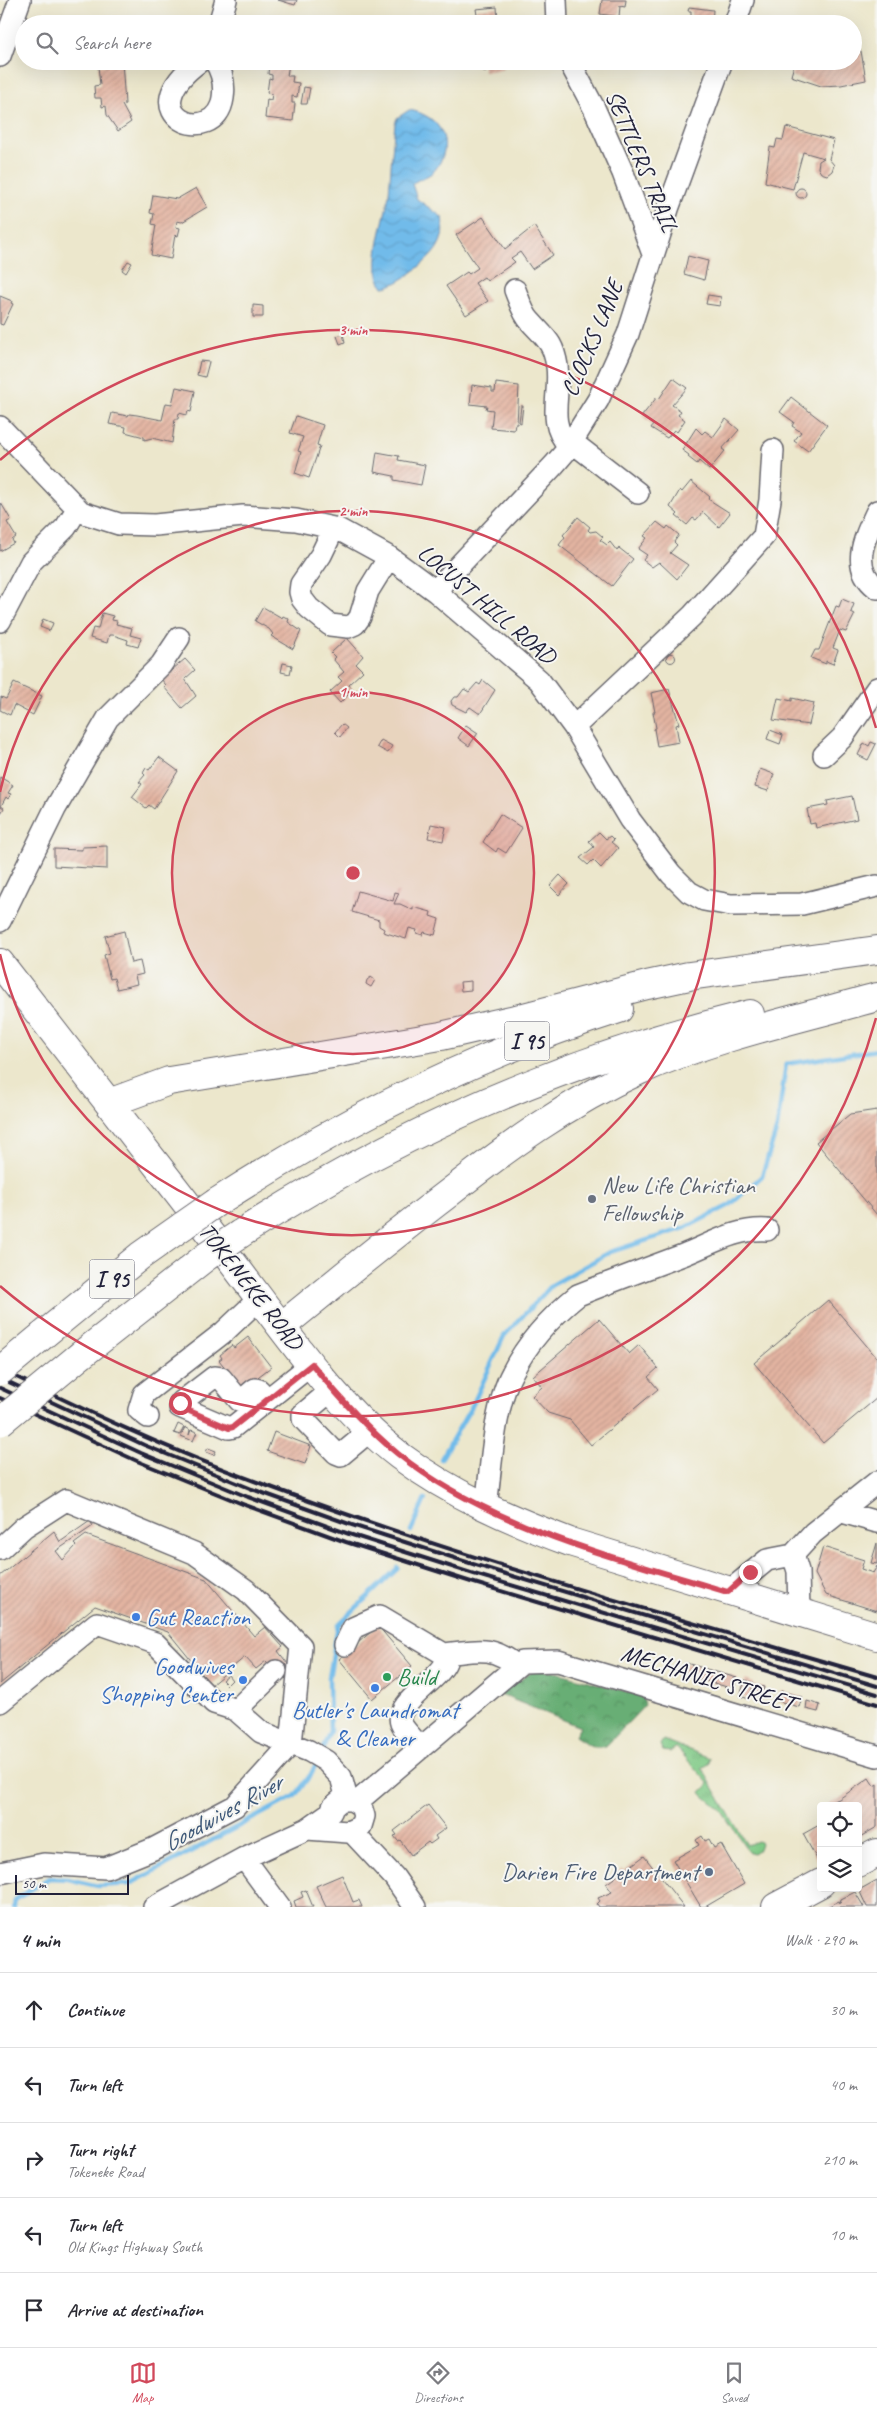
<!DOCTYPE html>
<html lang="en">
<head>
<meta charset="utf-8">
<style>
	body { margin:0; font-family:Caveat,sans-serif; background:#f7f7f7; color:#2b2b33 }
	.controls { position:absolute; right:15px; bottom:15px; display:grid; overflow:hidden; border-radius:5px; box-shadow:0 5px 20px #0002 }
	.controls button { width:45px; height:45px; display:grid; place-items:center; padding:0; border:0; border-bottom:1px solid #e1e1e2; background:#fff; color:#2b2b33; font:25px sans-serif }
	.scale { position:absolute; left:15px; bottom:12px; width:114px; box-sizing:border-box; padding-left:5px; border:2px solid #22223b; border-top:0; font-size:14px; line-height:18px; white-space:nowrap; color:#22223b; -webkit-text-stroke:4px #f6f6f2; paint-order:stroke }
	.stop { position:absolute; width:15px; height:15px; margin:-11px; border:4px solid #d1495b; border-radius:50%; background:#fff }
	.stop.end { background:#d1495b; border-color:#fff; box-shadow:0 1px 5px #0008 }
	.list { margin:0; padding:0; list-style:none }
	h2 { display:flex; justify-content:space-between; align-items:center; height:65px; margin:0; padding:0 20px; font-size:21px }
	h2 small { font-size:16px; font-weight:400; color:#7c7c81 }
	.list li { display:grid; grid-template-columns:32px 1fr auto; gap:15px; align-items:center; box-sizing:border-box; height:75px; padding:0 20px; border-top:1px solid #e1e1e2 }
	.list b { display:block; font-size:19px; white-space:nowrap }
	.list p { margin:0; font-size:16px; white-space:nowrap; color:#7c7c81 }
	.list em { font-size:16px; font-style:normal; color:#7c7c81 }
	.icon { flex:none; width:28px; height:28px; fill:none; stroke:currentColor; stroke-width:2; stroke-linecap:round; stroke-linejoin:round }
	.map { position:relative; flex:none; width:877px; height:1907px; overflow:hidden }
	.search { position:absolute; background:#fff; box-shadow:0 5px 20px #0002; left:15px; right:15px; top:15px; height:55px; display:flex; align-items:center; gap:12px; box-sizing:border-box; padding:0 18px; border-radius:28px; color:#7c7c81; font-size:19px }
	.sheet { height:440px; background:#fff }
	nav { display:flex; justify-content:space-around; align-items:center; box-sizing:border-box; height:70px; border-top:1px solid #e1e1e2; background:#fff; font-size:14px; color:#7c7c81 }
	nav a { display:grid; justify-items:center; gap:2px }
	nav .on { color:#d1495b }
	.map>svg:first-child { display:block }
	.grass { fill:url(#grass-tufts); stroke:#527661 }
	.forest { fill:url(#forest-crowns); stroke:#456858 }
	.water { fill:url(#water-waves); stroke:#4a6e92 }
	.lines { fill:none; stroke-linecap:round; stroke-linejoin:round }
	.stream { stroke:#71bbea; stroke-width:4.5 }
	.building { fill:url(#building-hatch) }
	.minor-casing { stroke:#69676e; stroke-width:24 }
	.major-casing { stroke:#69676e; stroke-width:30 }
	.highway-casing { stroke:#69676e; stroke-width:30 }
	.minor { stroke:#fff; stroke-width:21 }
	.major { stroke:#fff; stroke-width:28 }
	.highway { stroke:#fff; stroke-width:28 }
	.rail { stroke:#22223b; stroke-width:4 }
	.highway-bridge-casing { stroke:#69676e; stroke-width:30; stroke-linecap:butt }
	.highway-bridge { stroke:#fff; stroke-width:28 }
	.route { stroke:#d1495b; stroke-width:6 }
	.ring { fill:none; stroke:#d1495b; stroke-width:2.5 }
	.worship-dot { fill:#6b7280; stroke:#f6f6f2; stroke-width:2 }
	.shop-dot { fill:#3f7fe0; stroke:#f6f6f2; stroke-width:2 }
	.leisure-dot { fill:#2e9e5b; stroke:#f6f6f2; stroke-width:2 }
	.service-dot { fill:#5c6f8a; stroke:#f6f6f2; stroke-width:2 }
	.labels { text-anchor:middle; stroke-width:4; stroke-linejoin:round; paint-order:stroke }
	.shield { fill:#f6f6f2; stroke:#626272; stroke-width:1 }
	.shield-label { font-size:22px; font-weight:bold; fill:#22223b }
	.street-label { font-size:24px; fill:#22223b; stroke:#f6f6f2 }
	.worship-label { font-size:24px; fill:#5b616d; stroke:#f6f6f2; text-anchor:start }
	.shop-label { font-size:24px; fill:#366cbe; stroke:#f6f6f2; text-anchor:start }
	.leisure-label { font-size:24px; fill:#27864d; stroke:#f6f6f2; text-anchor:start }
	.service-label { font-size:24px; fill:#4e5e75; stroke:#f6f6f2; text-anchor:end }
	.water-label { font-size:25px; font-style:italic; fill:#3e5878; stroke:#f6f6f2 }
	.centre { fill:#d1495b; stroke:#f6f6f2; stroke-width:2.5 }
	.ring-label { font-size:15px; text-anchor:middle; font-weight:bold; fill:#d1495b; stroke:#f6f6f2; stroke-width:4; stroke-linejoin:round; paint-order:stroke }
</style>
</head>
<body>
<div class="map">
<svg width="877" height="1907" viewBox="0 0 877 1907">
	<defs>
		<pattern id="grass-tufts" width="24" height="20" patternUnits="userSpaceOnUse" patternTransform="scale(1.25)"><rect width="24" height="20" fill="#81ca87"/><path d="M3 7l-1-3M5 7V3M7 7l1-3M15 17l-1-3M17 17v-4M19 17l1-3" fill="none" stroke="#6fad75"/></pattern>
		<pattern id="forest-crowns" width="20" height="18" patternUnits="userSpaceOnUse" patternTransform="scale(1.25)"><rect width="20" height="18" fill="#68ae74"/><path d="M2 6a3 3 0 1 1 6 0M12 15a3 3 0 1 1 6 0" fill="none" stroke="#558d60"/></pattern>
		<pattern id="water-waves" width="16" height="10" patternUnits="userSpaceOnUse" patternTransform="scale(1.25)"><rect width="16" height="10" fill="#71bbea"/><path d="M0 5q4-4 8 0t8 0" fill="none" stroke="#62a0ca"/></pattern>
		<pattern id="building-hatch" width="6" height="6" patternUnits="userSpaceOnUse" patternTransform="scale(1.25)"><rect width="6" height="6" fill="#e3b4a1"/><path d="M-1 1l2-2M0 6l6-6M5 7l2-2" fill="none" stroke="#c29a8c"/></pattern>
	</defs>
	<rect width="100%" height="100%" fill="#f6f6f2"/>
	<filter id="ink" filterUnits="userSpaceOnUse"><feTurbulence type="fractalNoise" baseFrequency=".02" numOctaves="2"/><feDisplacementMap in="SourceGraphic" scale="10" xChannelSelector="R" yChannelSelector="G"/><feConvolveMatrix kernelMatrix="1 2 1 2 8 2 1 2 1" color-interpolation-filters="sRGB"/></filter>
	<filter id="wash" filterUnits="userSpaceOnUse"><feTurbulence type="fractalNoise" baseFrequency=".0096" numOctaves="4" result="noise"/><feDisplacementMap in="SourceGraphic" scale="20" xChannelSelector="R" yChannelSelector="G"/><feGaussianBlur stdDeviation="1.12" result="paint"/><feColorMatrix in="noise" values="0 0 0 0 0 0 0 0 0 0 0 0 0 0 0 0 0 1.4 0 .05"/><feComposite in="paint" operator="in"/></filter>
	<g filter="url(#wash)">
		<rect width="100%" height="100%" fill="#ece7cc"/>
		<path class="grass" d="M663 1740 710 1758 709 1764 702 1768 747 1845 758 1841 761 1843 759 1849 753 1853 748 1851 721 1810 703 1795 701 1792 709 1784 676 1747 670 1752 663 1751 660 1745Z"/>
		<path class="forest" d="M535 1670 556 1672 642 1696 645 1705 607 1745C595 1751 586 1743 575 1736L580 1727 499 1694Z"/>
		<path class="water" d="M409 110C440 115 456 143 435 170 429 177 419 178 412 184L417 199 442 217C444 228 443 239 437 248 430 260 397 287 383 287 367 264 386 220 389 193 391 170 392 147 395 124L397 118Z"/>
		<g class="lines">
			<path class="stream" d="M441 1459 473 1404 504 1336 552 1285 610 1252 685 1228 730 1205 762 1176 777 1128 786 1064 877 1050
				M411 1531 425 1499
				M322 1751 330 1731 329 1678 338 1625 398 1568
				M14 1907 15 1900 49 1878 68 1879 98 1886 130 1884 295 1796 311 1774 317 1762"/>
		</g>
		<g id="blocks">
			<path class="building" d="M278 0H297L295 5Z
				M602 0H626L625 7 620 6 619 17 600 14Z
				M497 7 498 24H476L475 21H478L476 9Z
				M689 7 713 10 712 24H691V11H688Z
				M861 51 866 80 841 85 821 86 791 76 795 61H853V53Z
				M109 61H122L125 104 122 105 123 107 131 122 118 131 107 115 106 106 102 107 101 98H95L94 86 100 85 98 66 109 65Z
				M266 61H298V64L289 63 287 76H293L292 82 299 83 297 97 292 96V103H295L293 121 265 118 267 99 271 100 272 94 267 93 269 78 272 79V75L268 74 269 64H266Z
				M483 61H502L503 69 484 72Z
				M304 87 310 88 307 104H301Z
				M786 127 834 140 829 159 834 165 832 171 827 175 821 173 818 168 819 161 824 158 803 152 793 189 765 182 770 147 775 148 777 139 783 140Z
				M796 193a5 5 0 1 1 10 0a5 5 0 1 1-10 0Z
				M196 188 207 207 182 222 177 221 176 227 180 228 178 236 175 235 171 259 151 255 156 225 152 224 154 214 150 213 153 195 177 199Z
				M483 217 505 249 534 226 553 255 532 269 520 252 511 258 515 262 487 281 484 277 475 283 488 301 466 315 446 286 467 272 469 274 478 268 456 235Z
				M688 256 708 261 704 280 684 274Z
				M128 261 132 263 126 273 122 270Z
				M708 295 721 297 720 306 706 304Z
				M0 296 12 301 11 303 13 304 3 325 0 324Z
				M253 305 263 306V317H253Z
				M343 334 345 342 340 344 337 336Z
				M200 361 209 362 205 377 197 375Z
				M673 378 687 388 672 405 681 411 678 415 685 420 677 432 674 430 667 438 651 428 653 425 642 416 657 397 659 399Z
				M496 383 519 386 517 424H515L514 430 491 428 493 410 486 409 487 406 470 404 472 385 492 388V392H495Z
				M176 387 195 391 191 412 188 411 187 415 179 413 178 419H175L172 443 152 438 144 440V437L125 432 126 427 109 424 112 413 128 416 129 414 137 415 162 420 166 403 172 404Z
				M791 397 827 425 808 451 794 441 801 432 792 426 794 422 780 412Z
				M521 406H523L521 423 519 422Z
				M296 416 323 425 317 445 320 446 309 478 295 473 301 452 298 451 303 437 290 433Z
				M726 419 739 430 722 449 725 451 709 470 699 461 697 464 688 457 689 455 682 450 696 428 702 434 705 431 713 437Z
				M377 452 399 456 398 460 425 465 421 485 394 480V476L374 472Z
				M691 481 710 497 708 499 730 513 719 527 703 512 696 520 693 518 687 525 676 516 678 514 670 507 680 490 682 492Z
				M1 503 11 520 7 522 8 524 16 537 12 540 14 543 0 551Z
				M578 517 590 527 588 530 590 532 596 531 603 537 600 540 607 545 610 542 617 551 619 548 633 559 612 586 559 545 565 537 563 535Z
				M657 522 666 529 668 526 679 535 674 542 677 545 670 553 688 565 677 579 659 562 652 567 643 560 647 555 638 549 647 538 644 536Z
				M842 599 854 604 851 612 855 614 846 632 840 630 833 648 838 650 833 664 826 661V664L811 658 815 650H819L836 606 839 607Z
				M263 607 282 618 283 616 289 619 288 622 301 631 293 649 271 636 273 634 269 629 255 621Z
				M102 613 113 616 112 620 117 621 116 624 132 628 130 635 141 638 138 647 127 644 128 640 113 635H109L107 643 90 638 93 628 98 629Z
				M43 619 53 623 50 631 40 627Z
				M347 638 363 656 356 664 363 671 349 684 353 690 340 703 330 692 342 681 338 677 344 672 333 659 335 657 331 653Z
				M666.5 658a4.5 4.5 0 1 1 9 0a4.5 4.5 0 1 1-9 0Z
				M185 659 195 670 185 679 196 696 182 708 164 687 166 685 161 679Z
				M283 663 292 665 290 674 281 672Z
				M483 680 495 690 480 714 470 707 466 712 452 705 451 701 454 697H458L464 689 469 692 477 683 480 685Z
				M14 683 42 696 33 715 14 705 10 715 0 710 1 697 6 699Z
				M669 689 679 724 676 725 679 742 657 746 654 729 656 728 653 712H655L651 693Z
				M778 698 792 701V698L814 703 809 725 773 720Z
				M342 724 347 728 340 737 335 732Z
				M466 725 478 733 469 746 458 738Z
				M770 730 783 735 780 744 767 739Z
				M381 740 392 746 388 753 377 747Z
				M871 742 876 744 868 760 858 755 864 743 869 746Z
				M159 757 178 771 154 809 149 805 146 808 132 797 142 784 139 782 145 775 143 773 146 768 149 770Z
				M760 769 774 774 768 791 755 787Z
				M0 777 13 785 8 793 11 794 8 799 6 797 1 806 4 808 0 815Z
				M852 796 857 819 816 828 815 823 810 824 807 809 828 805 827 801Z
				M500 814 522 828 506 853 498 848 496 852 483 842Z
				M431 824 446 827 443 841 428 838Z
				M599 832 606 839 610 836 614 840 611 842 618 848 601 868 593 860 588 865 580 858 594 847 589 841Z
				M107 846V869L54 866V849L82 850V847Z
				M560 875 569 884 559 895 550 886Z
				M358 891 393 901 395 892 399 893 394 904H400L413 910V907L431 912 430 916 439 919 435 935 424 932 423 935 416 933 417 930 409 928 406 939 383 932 384 929 379 926V920L352 912Z
				M124 931 131 963 140 961 143 974 135 976 137 984 117 989 114 978 110 979 104 955 110 953 105 936Z
				M371 977 375 980 371 987 366 984 367 980Z
				M471 981V990L461 991 460 982Z
				M877 1110V1215L816 1142 850 1114Z
				M828 1300 877 1358V1398L823 1443 754 1363Z
				M599 1319 629 1354 639 1345 658 1368 648 1377 658 1389 591 1445 570 1420 548 1413 532 1396 542 1387 533 1376Z
				M248 1337 271 1367 242 1389 219 1360 222 1358 220 1355 232 1345 234 1348Z
				M178 1424 184 1427 180 1435 174 1433Z
				M185 1427 190 1430 189 1435 191 1430 197 1432 193 1441 181 1436Z
				M274 1432 311 1446 305 1464 267 1451Z
				M208 1448 216 1451 214 1455 206 1452Z
				M90 1521 93 1526 56 1551 63 1560 76 1546 74 1544 86 1535 206 1579 254 1636 265 1627 283 1647 278 1651 291 1668 280 1676 266 1661 256 1669 245 1657 211 1685 168 1632 95 1606 0 1684V1576L54 1531 60 1542Z
				M877 1543V1564L871 1563Z
				M823 1547 864 1560 861 1569 873 1573 877 1566V1611L826 1595 815 1574Z
				M378 1626 412 1666 372 1699 339 1659Z
				M686 1663 737 1678 734 1689 682 1674Z
				M228 1675 232 1680 227 1685 222 1680Z
				M745 1680 754 1683 749 1699 740 1696Z
				M755 1685 764 1687 762 1696 753 1694Z
				M781 1691 802 1697 799 1707 778 1701Z
				M807 1701 820 1705 818 1712 806 1709Z
				M869 1778 874 1786 877 1784V1827L858 1838V1806H830L829 1803 839 1799Z
				M428 1805 446 1828 435 1836 437 1839 430 1844 428 1842 411 1855 400 1840 398 1841 394 1836 397 1835 394 1831Z
				M821 1824V1860L818 1861 803 1834Z
				M702 1836 705 1841 709 1839 714 1848 721 1844 744 1884 705 1907H701L673 1860 699 1845 696 1840Z
				M644 1856 684 1907H599L597 1904 600 1901 598 1898 612 1892 606 1884 617 1876 615 1873 622 1869 624 1871Z
				M342 1875 353 1902 359 1900 362 1907H326L316 1886Z
				M877 1880V1907H867L859 1890Z
				M306 1890 313 1907H296L294 1901 303 1897 301 1892Z
				M855 1892 864 1907H827L839 1901 840 1903 841 1899Z"/>
		</g>
	</g>
	<g filter="url(#ink)">
		<use href="#blocks" fill-opacity="0" stroke="#69676e" stroke-width="1"/>
		<g class="lines">
			<g class="minor-casing">
				<path id="minor" d="M556 0 557 24
					M219 24 226 0
					M735 24 743 0
					M0 56 20 0
					M200 61C125 116 216 150 223 98 225 85 222 72 215 61
					M569 61 594 108 623 173 653 254
					M515 290C519 300 523 314 530 321 545 338 553 341 557 366 561 396 546 422 569 446
					M0 427 81 512 119 524 155 525 243 516 296 520 338 529 389 557 435 591 539 680 574 727 630 820 671 874 689 892 704 900 731 905 802 904 877 886
					M572 442 638 493
					M877 511C865 537 849 567 877 588
					M334 528 321 555 301 584 300 592 302 599 309 608 330 625 348 627 355 624 360 617 368 591 389 557
					M435 591 554 465 566 451 598 400 628 334 668 209 722 61
					M0 621 31 562 66 527 77 509
					M574 727 692 616 764 536 770 500 773 450
					M824 755 842 738 877 688
					M0 921 55 809 108 718 161 665 179 638
					M333 1389 303 1414V1419L336 1453 341 1455 371 1430
					M267 1399 259 1390 255 1389 242 1400H239L221 1378 214 1377 180 1403V1407L229 1428 233 1427 312 1364
					M148 1417 139 1410 144 1394 224 1332 260 1298
					M486 1507C491 1469 494 1406 512 1373 527 1343 552 1316 578 1295 613 1281 648 1268 683 1255 711 1244 736 1228 767 1230
					M842 1512 877 1522
					M0 1549 24 1527 66 1500 194 1553 246 1590 301 1646 291 1744 235 1806 153 1849 106 1868 44 1864 0 1873
					M793 1555 798 1571 799 1613
					M728 1592 767 1560 793 1555 813 1533 877 1482
					M345 1645 353 1628 380 1616 444 1654 446 1662C439 1680 394 1704 401 1723 404 1731 415 1740 421 1748
					M444 1654C477 1651 490 1644 517 1666
					M0 1702 97 1623 155 1643 214 1703 236 1710 261 1732 309 1751 326 1761 341 1777 347 1799
					M236 1710 276 1671
					M357 1802 522 1662 558 1661 877 1756
					M352 1832 394 1877 415 1907
					M244 1858 280 1907
					M154 1907 244 1858 307 1829 331 1812 333 1807 341 1800H352L361 1806 364 1816 361 1826 348 1832 307 1829"/>
			</g>
			<g class="major-casing">
				<path id="major" d="M0 963C78 1062 155 1162 232 1262 282 1327 334 1405 400 1456 451 1494 511 1520 570 1542L877 1636
					M858 1863 877 1853
					M776 1907 821 1883"/>
			</g>
			<g class="highway-casing">
				<path id="highway" d="M109 1103 169 1081 441 1036 516 1019 647 985 689 976 877 950
					M217 1202C343 1121 476 1054 619 1009
					M240 1234C398 1132 568 1058 750 1014
					M282 1326C336 1282 390 1238 445 1196 506 1148 567 1103 638 1071 714 1037 797 1019 877 997
					M42 1336 140 1256 184 1225
					M81 1355 207 1256"/>
			</g>
			<use href="#minor" class="minor"/>
			<use href="#major" class="major"/>
			<use href="#highway" class="highway"/>
			<path class="rail" d="M0 1369C84 1410 169 1450 257 1482 460 1558 669 1616 877 1677
				M0 1378 144 1445 252 1489 352 1525 476 1565 877 1686
				M0 1388 141 1453 248 1497 349 1534 474 1574 877 1694
				M0 1398 137 1461 245 1505 346 1542 471 1582 877 1704"/>
			<g class="highway-bridge-casing">
				<path id="highway-bridge" d="M184 1225 217 1202
					M207 1256 240 1234
					M0 1371 42 1336
					M0 1422 81 1355"/>
			</g>
			<use href="#highway-bridge" class="highway-bridge"/>
		</g>
	</g>
	<g class="lines" filter="url(#ink)">
		<path class="route" d="M180 1403V1407L229 1428 233 1427 312 1364C338 1396 365 1427 398 1454 489 1527 619 1559 728 1592L750 1572"/>
	</g>
	<circle cx="353" cy="873" r="181" fill="#d1495b" fill-opacity=".12"/>
	<g class="ring">
		<circle cx="353" cy="873" r="181"/>
		<path d="M0 792A362 362 0 1 1 0 954"/>
		<path d="M876 1018A543 543 0 0 1 0 1286M0 460A543 543 0 0 1 876 728"/>
	</g>
	<circle class="worship-dot" cx="592" cy="1199" r="5"/>
	<g class="shop-dot">
		<circle cx="136" cy="1617" r="5"/>
		<circle cx="243" cy="1680" r="5"/>
		<circle cx="375" cy="1688" r="5"/>
	</g>
	<circle class="leisure-dot" cx="387" cy="1677" r="5"/>
	<circle class="service-dot" cx="709" cy="1872" r="5"/>
	<g class="labels">
		<g class="shield">
			<rect x="504.5" y="1021.5" width="45" height="39" rx="4"/>
			<rect x="89.5" y="1259.5" width="45" height="39" rx="4"/>
		</g>
		<g class="shield-label">
			<text x="527" y="1049">I 95</text>
			<text x="112" y="1287">I 95</text>
		</g>
		<g class="street-label">
			<text transform="translate(642 161) rotate(67)" y="8">SETTLERS TRAIL</text>
			<text transform="translate(592 338) rotate(-67)" y="8">CLOCKS LANE</text>
			<text transform="translate(487 604) rotate(40)" y="8">LOCUST HILL ROAD</text>
			<text transform="translate(251 1286) rotate(52)" y="8">TOKENEKE ROAD</text>
			<text transform="translate(708 1678) rotate(17)" y="8">MECHANIC STREET</text>
		</g>
		<g class="worship-label">
			<text x="602" y="1193">New Life Christian<tspan x="602" dy="28">Fellowship</tspan></text>
		</g>
		<g class="shop-label">
			<text x="146" y="1625">Gut Reaction</text>
			<text x="233" y="1674" text-anchor="end">Goodwives<tspan x="233" dy="28">Shopping Center</tspan></text>
			<text x="375" y="1718" text-anchor="middle">Butler's Laundromat<tspan x="375" dy="28">&amp; Cleaner</tspan></text>
		</g>
		<g class="leisure-label">
			<text x="397" y="1685">Build</text>
		</g>
		<g class="service-label">
			<text x="699" y="1880">Darien Fire Department</text>
		</g>
		<g class="water-label">
			<text transform="translate(222 1812) rotate(-29)" y="9">Goodwives River</text>
		</g>
	</g>
	<circle cx="353" cy="873" r="8" class="centre"/>
	<g class="ring-label">
		<text x="353" y="335">3 min</text>
		<text x="353" y="516">2 min</text>
		<text x="353" y="697">1 min</text>
	</g>
</svg>
<div class="controls">
<button><svg class="icon" aria-label="locate" viewBox="0 0 24 24"><circle cx="12" cy="12" r="6"/><path d="M12 2v4M12 18v4M2 12h4M18 12h4"/></svg></button>
<button><svg class="icon" aria-label="layers" viewBox="0 0 24 24"><path d="M12 4l9 5-9 5-9-5zM3 14l9 5 9-5"/></svg></button>
</div>
<div class="scale">50 m</div>
<div class="stop" style="left:180px;top:1403px"></div>
<div class="stop end" style="left:750px;top:1572px"></div>
<div class="search"><svg class="icon" aria-label="search" viewBox="0 0 24 24"><circle cx="10" cy="10" r="6"/><path d="M15 15l6 6"/></svg>Search here</div>
</div>
<section class="sheet">
<h2>4 min<small>Walk · 290 m</small></h2>
<ul class="list">
<li><svg class="icon" aria-label="ahead" viewBox="0 0 24 24"><path d="M12 20V5M6 11l6-6 6 6"/></svg><div><b>Continue</b></div><em>30 m</em></li>
<li><svg class="icon" aria-label="left" viewBox="0 0 24 24"><path d="M17 20v-9H6M10 6l-5 5 5 5"/></svg><div><b>Turn left</b></div><em>40 m</em></li>
<li><svg class="icon" aria-label="right" viewBox="0 0 24 24"><path d="M7 20v-9h11M14 6l5 5-5 5"/></svg><div><b>Turn right</b><p>Tokeneke Road</p></div><em>210 m</em></li>
<li><svg class="icon" aria-label="left" viewBox="0 0 24 24"><path d="M17 20v-9H6M10 6l-5 5 5 5"/></svg><div><b>Turn left</b><p>Old Kings Highway South</p></div><em>10 m</em></li>
<li><svg class="icon" aria-label="arrive" viewBox="0 0 24 24"><path d="M6 21V4h12l-3 4 3 4H6"/></svg><div><b>Arrive at destination</b></div></li>
</ul>
</section>
<nav>
<a class="on"><svg class="icon" aria-label="map" viewBox="0 0 24 24"><path d="M3 6l6-2 6 2 6-2v14l-6 2-6-2-6 2zM9 4v14M15 6v14"/></svg>Map</a>
<a><svg class="icon" aria-label="directions" viewBox="0 0 24 24"><path d="M12 3l9 9-9 9-9-9zM9 14v-3h6M13 9l2 2-2 2"/></svg>Directions</a>
<a><svg class="icon" aria-label="saved" viewBox="0 0 24 24"><path d="M7 4h10v16l-5-4-5 4z"/></svg>Saved</a>
</nav>
</body>
</html>
